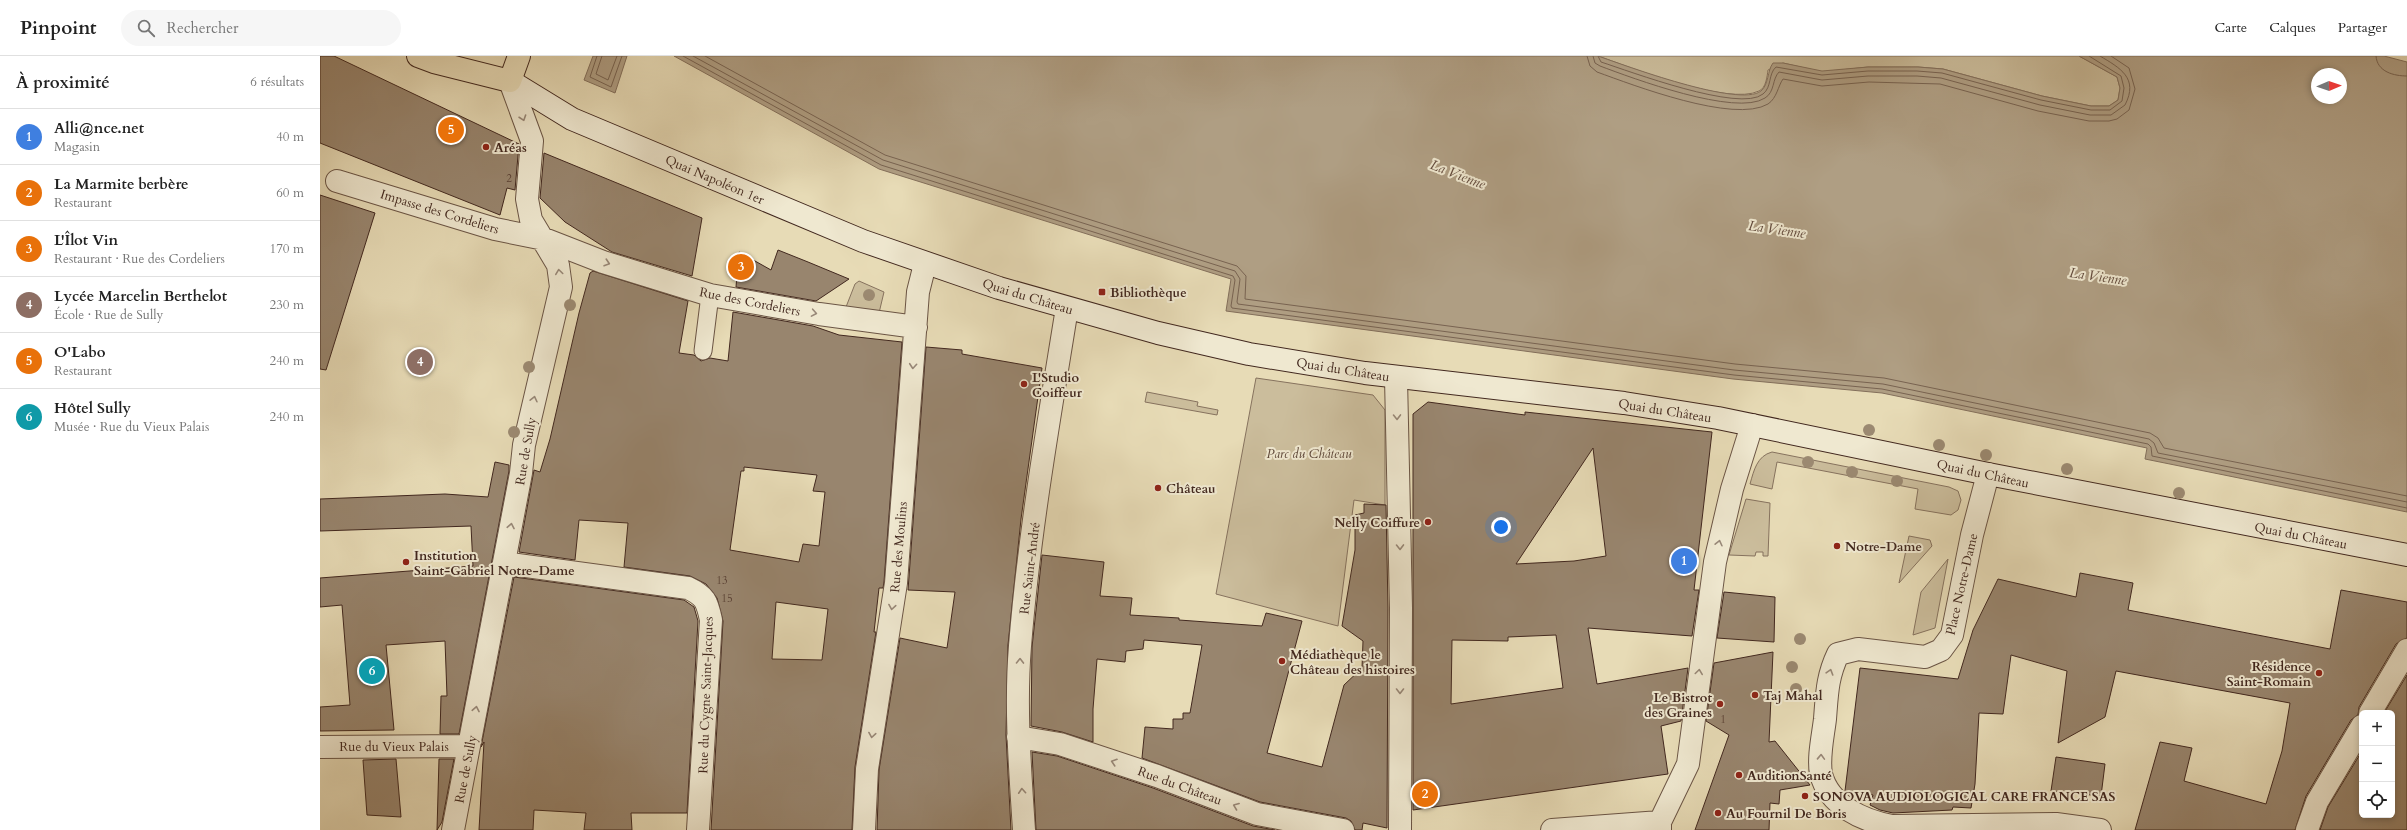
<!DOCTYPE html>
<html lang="fr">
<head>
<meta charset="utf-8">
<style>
	body { margin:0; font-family:Cardo,serif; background:#f6f6f6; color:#222 }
	.controls { position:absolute; right:12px; bottom:12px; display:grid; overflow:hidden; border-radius:6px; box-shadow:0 2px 6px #0003 }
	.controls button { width:36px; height:36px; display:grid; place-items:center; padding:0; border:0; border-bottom:1px solid #e0e0e0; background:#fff; color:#222; font:20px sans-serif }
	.compass { position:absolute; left:1991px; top:12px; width:36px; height:36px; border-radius:50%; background:#fff; box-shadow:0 2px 6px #0003; rotate:88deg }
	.you { position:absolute; left:1181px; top:471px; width:14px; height:14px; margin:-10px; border:3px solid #fff; border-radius:50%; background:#1a73e8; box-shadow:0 0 0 6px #1a73e833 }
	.badge { display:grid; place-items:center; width:26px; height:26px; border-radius:50%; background:#b45309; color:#fff; font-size:13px; font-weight:700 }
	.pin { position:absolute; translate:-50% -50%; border:2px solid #fff; box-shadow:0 1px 4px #0006 }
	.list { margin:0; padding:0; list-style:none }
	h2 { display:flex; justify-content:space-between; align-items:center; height:52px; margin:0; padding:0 16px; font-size:17px }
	h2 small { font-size:13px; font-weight:400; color:#767676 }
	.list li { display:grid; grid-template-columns:26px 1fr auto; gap:12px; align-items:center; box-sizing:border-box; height:56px; padding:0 16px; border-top:1px solid #e0e0e0 }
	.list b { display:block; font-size:15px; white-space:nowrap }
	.list p { margin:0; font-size:13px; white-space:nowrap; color:#767676 }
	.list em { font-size:13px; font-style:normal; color:#767676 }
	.icon { flex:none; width:22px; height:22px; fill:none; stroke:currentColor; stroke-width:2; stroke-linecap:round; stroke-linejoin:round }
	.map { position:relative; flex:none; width:2087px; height:774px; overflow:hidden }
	header { display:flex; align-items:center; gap:24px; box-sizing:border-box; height:56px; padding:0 20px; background:#fff; border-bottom:1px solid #e0e0e0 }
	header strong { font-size:19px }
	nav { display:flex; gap:22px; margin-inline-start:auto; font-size:14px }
	.search { width:280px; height:36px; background:#f6f6f6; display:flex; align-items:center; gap:10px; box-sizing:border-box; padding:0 14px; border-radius:22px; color:#767676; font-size:15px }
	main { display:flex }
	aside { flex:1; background:#fff }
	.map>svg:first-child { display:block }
	.green { fill:#cbbd9c; stroke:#86725e }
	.water { fill:#af9e83; stroke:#836f5b; fill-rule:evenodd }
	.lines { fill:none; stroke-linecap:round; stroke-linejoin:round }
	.shore { stroke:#786351; stroke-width:1 }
	.building { fill:#98856e; stroke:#42281f; fill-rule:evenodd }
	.lane-casing { stroke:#6b5545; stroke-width:19 }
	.street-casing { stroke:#6b5545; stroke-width:24 }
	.secondary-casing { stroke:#42281f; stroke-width:24 }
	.primary-casing { stroke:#42281f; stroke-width:24 }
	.lane { stroke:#efe8d0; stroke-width:17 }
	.street { stroke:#efe8d0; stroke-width:22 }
	.secondary { stroke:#efe8d0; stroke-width:22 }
	.primary { stroke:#e7dbb6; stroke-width:22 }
	.tree { fill:#9b8971 }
	.oneway { stroke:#988878 }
	.poi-dot { fill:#8f2418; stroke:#efe8d0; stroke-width:1.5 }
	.labels { text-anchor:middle; stroke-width:4; stroke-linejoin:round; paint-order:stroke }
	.number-label { font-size:11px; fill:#583f33 }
	.poi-label { font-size:13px; font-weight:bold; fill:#42281f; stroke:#efe8d0; text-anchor:start }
	.street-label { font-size:13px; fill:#42281f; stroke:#efe8d0 }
	.park-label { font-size:13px; font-style:italic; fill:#5d4638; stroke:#efe8d0 }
	.water-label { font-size:14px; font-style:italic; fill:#634b3d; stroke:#efe8d0 }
</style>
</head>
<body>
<header>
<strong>Pinpoint</strong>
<div class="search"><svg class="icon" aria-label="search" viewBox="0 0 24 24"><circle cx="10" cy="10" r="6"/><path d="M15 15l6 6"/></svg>Rechercher</div>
<nav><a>Carte</a><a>Calques</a><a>Partager</a></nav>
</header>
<main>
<aside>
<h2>À proximité<small>6 résultats</small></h2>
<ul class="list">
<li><span class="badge" style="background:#3f7fe0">1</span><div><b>Alli@nce.net</b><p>Magasin</p></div><em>40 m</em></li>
<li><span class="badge" style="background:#e8710a">2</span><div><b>La Marmite berbère</b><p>Restaurant</p></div><em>60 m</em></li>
<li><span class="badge" style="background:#e8710a">3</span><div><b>L'Îlot Vin</b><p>Restaurant · Rue des Cordeliers</p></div><em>170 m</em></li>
<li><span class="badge" style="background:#8d6e63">4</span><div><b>Lycée Marcelin Berthelot</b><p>École · Rue de Sully</p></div><em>230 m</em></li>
<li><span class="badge" style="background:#e8710a">5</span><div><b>O'Labo</b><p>Restaurant</p></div><em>240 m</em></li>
<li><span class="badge" style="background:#0f9aa8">6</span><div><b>Hôtel Sully</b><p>Musée · Rue du Vieux Palais</p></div><em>240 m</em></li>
</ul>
</aside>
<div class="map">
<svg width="2087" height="774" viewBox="0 0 2087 774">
	<rect width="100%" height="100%" fill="#e7dbb6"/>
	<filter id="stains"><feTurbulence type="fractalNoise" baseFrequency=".005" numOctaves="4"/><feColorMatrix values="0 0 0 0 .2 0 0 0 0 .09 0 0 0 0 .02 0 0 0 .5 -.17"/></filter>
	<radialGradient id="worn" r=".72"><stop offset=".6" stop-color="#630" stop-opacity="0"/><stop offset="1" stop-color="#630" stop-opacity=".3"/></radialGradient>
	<path class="green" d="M1278 0H1759L1797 21 1800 32 1798 44 1789 50H1771L1722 40 1623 13 1598 11H1548L1502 16 1463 7 1448 14C1447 21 1446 32 1439 35 1409 50 1309 11 1278 0Z
		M539 225 564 236 559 257 526 251 535 228Z
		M936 322 1053 339 1065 354V449L1034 444 1018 570 896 538Z
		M827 336 878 346 877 350 898 354 897 359 825 346Z
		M1452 396 1629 431 1638 435 1641 444 1638 454 1631 459 1595 453 1598 433 1457 406 1452 433 1430 428C1434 414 1437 400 1452 396Z
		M1426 443 1450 447 1448 500H1443V496H1436L1435 500 1409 499Z
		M1589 480 1610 484 1612 490 1579 527Z
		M1628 503 1615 572 1593 579 1601 536Z"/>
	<path class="water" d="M273 0H307L295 37 264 24Z
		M354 0H1278C1304 9 1419 52 1441 35 1449 28 1447 15 1453 7H1463L1502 15 1548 11H1598L1623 13 1722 40 1771 50H1789L1798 44 1800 32 1797 21 1759 0H2064L2087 6V456L1825 403 1827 392 1562 337 1413 323 906 255 911 223 559 113ZM1997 18H2021V42H1997Z"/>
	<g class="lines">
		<path class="shore" d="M277 0 270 21 291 31 302 0
			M282 0 276 18 288 24 297 0
			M363 0 561 109 913 220 915 224 911 250 912 252 1414 319 1562 333 1828 388 1831 391 1832 400 2087 452
			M373 0 563 104 915 215 920 223 917 246 918 248 1414 314 1563 328 1829 383 1834 387 1838 397 2087 446
			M385 0 565 99 917 210 926 220 925 243 1415 308 1564 322 1830 377 1838 382 1844 392 2087 440
			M1267 0 1270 10 1277 16C1313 29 1414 68 1448 48 1457 42 1458 30 1463 23L1502 30 1549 26 1620 28 1718 55 1769 65H1789L1797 63 1809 54 1815 33 1809 12 1791 0
			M1273 0 1275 7 1280 10C1312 22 1416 61 1445 42 1455 36 1452 23 1459 16L1502 24 1548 20H1597L1621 22 1720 49 1770 59H1791L1805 49C1819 22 1800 12 1780 0
			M1278 0 1281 6C1309 15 1420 57 1443 38 1452 31 1448 18 1456 11L1502 19 1548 15H1597L1622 17 1721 44 1771 54H1790L1802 45 1804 32 1801 20 1769 0
			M2056 0C2057 16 2074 20 2087 20"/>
	</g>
	<path class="building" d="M0 0H14L199 88 195 134 187 132 180 159 0 87Z
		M224 97 382 162 372 220 292 196 245 166 220 142Z
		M0 139 55 157 6 314 0 313Z
		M458 194 488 206 529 223 496 245 416 231 419 196 451 214Z
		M273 215 368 245 359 297 374 299 381 305 390 302 408 305 413 256 493 270 519 279 582 286 564 526 563 532H559L554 576H556L535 711 532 774H391L403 565 397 542 386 528 370 520 304 511 308 467 259 464 255 504 199 496 214 414 220 416 230 383 259 257 270 217ZM424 411 497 419 493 435 505 436 499 490 483 488 479 506 410 494 421 415H424ZM456 546 508 553 502 604 452 603Z
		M606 291 642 294V298L722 312 701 463 688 589 686 679 691 774H557L559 714 580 582 627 592 635 536 588 534Z
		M1108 346 1205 359V356L1392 376 1374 534H1379L1372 580 1268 572 1277 628 1368 612 1361 665 1341 670 1348 718 1093 754V358ZM1273 392 1286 500 1254 505 1196 508ZM1236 579 1243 632 1131 648 1132 584 1188 585V581Z
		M175 406 189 409V415L139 678H120L121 640H127L125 585 66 589 74 674 0 675V651L30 649 22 549 0 551V522L153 510 151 470 0 475V443L125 438 168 441Z
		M1044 448 1066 449 1068 552 1067 772 1043 767 1042 774H1035L1031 765 1026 762 940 746 822 702 825 671 853 673V663H863V657H870L882 589 824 584 823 593 806 595 805 606 777 603 773 653V686L742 676 711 670 712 591 722 499 784 506 780 540 812 542 810 559 859 562V564L942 570 946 557 982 565 947 697 1002 711 1024 629 1042 612 1043 585 1022 570 1035 494V459L1044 457Z
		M1760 517 1813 527 1808 554 2010 593 2021 534 2087 546V582L2076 588 2039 651 2038 659 2031 664 1986 740 1975 774H1815L1840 686 1872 692 1864 725 1946 748 1962 695 1970 647 1796 615 1785 661 1738 687 1747 615 1691 599 1683 658 1659 657 1655 728 1651 752 1633 751 1632 754 1573 757 1560 754 1550 749 1553 739 1525 735 1540 612 1638 623 1653 574 1678 523 1756 541Z
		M194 521 364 544 374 551 378 565 367 757H311L312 774H264L266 757 214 754 213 774H159L164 686 161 691Z
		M1404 536 1455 541 1454 586 1397 582Z
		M1453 596 1449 686 1455 685 1490 729 1460 734 1459 748 1450 747 1449 774H1375L1409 679 1386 665 1394 607Z
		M2087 619V774H2000L2008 751 2042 695V759H2072V657H2064Z
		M712 696 737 700 833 732 933 770 955 774H716Z
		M1736 701 1785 708 1781 740 1731 735Z
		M76 703 81 761 47 759 43 704Z
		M119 703H134L122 766 117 774Z"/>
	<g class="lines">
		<g class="lane-casing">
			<path id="lane" d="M383 295 390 239"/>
		</g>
		<g class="street-casing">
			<path id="street" d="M17 125 175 173 224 183 283 206 390 239 499 258 596 271
				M1076 322 1081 552 1080 774
				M1668 418 1652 479 1632 579 1621 594 1605 601 1538 593 1518 598C1507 621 1507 638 1505 663 1503 680 1498 701 1501 718 1509 750 1544 765 1572 770L1736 768 1780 774
				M184 507 368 532C385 540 387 545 391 564L378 774
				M2050 657 2087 594
				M698 681 740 688 837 720 937 758 1023 774
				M0 691 149 690
				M133 774 201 417 204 389 241 231 238 209 211 164 207 143 212 85 190 25
				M544 774 547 713 576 527 598 236 605 208
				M704 774C700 713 695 651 700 590 709 477 729 364 747 252
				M1232 774 1340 766
				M1340 774V766L1368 708 1395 506 1412 433 1432 369
				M1987 774 1997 746 2042 670"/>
		</g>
		<g class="secondary-casing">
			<path id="secondary" d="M190 25 252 63 543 185 679 232 838 277 929 298 1045 317 1304 347 1398 362 1668 418 2087 499"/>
		</g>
		<g class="primary-casing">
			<path id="primary" d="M98 0 114 6 190 25 199 0"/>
		</g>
		<use href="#lane" class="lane"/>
		<use href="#street" class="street"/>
		<use href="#secondary" class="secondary"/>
		<use href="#primary" class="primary"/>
	</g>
	<g class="tree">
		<circle cx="549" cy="239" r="6"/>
		<circle cx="250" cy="249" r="6"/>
		<circle cx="209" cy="311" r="6"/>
		<circle cx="1549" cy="374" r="6"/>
		<circle cx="194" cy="376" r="6"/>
		<circle cx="1619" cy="389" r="6"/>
		<circle cx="1666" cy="399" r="6"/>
		<circle cx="1488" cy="406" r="6"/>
		<circle cx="1747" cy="413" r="6"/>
		<circle cx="1532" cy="416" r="6"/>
		<circle cx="1577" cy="425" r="6"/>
		<circle cx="1859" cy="437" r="6"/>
		<circle cx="1480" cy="583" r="6"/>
		<circle cx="1472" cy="611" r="6"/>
		<circle cx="1476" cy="633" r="6"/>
	</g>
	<defs><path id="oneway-chevron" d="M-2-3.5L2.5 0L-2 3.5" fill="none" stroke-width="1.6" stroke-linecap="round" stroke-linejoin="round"/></defs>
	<g class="oneway">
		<use href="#oneway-chevron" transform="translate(203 62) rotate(71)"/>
		<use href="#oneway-chevron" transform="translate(287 207) rotate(18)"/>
		<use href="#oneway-chevron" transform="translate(239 216) rotate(-98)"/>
		<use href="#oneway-chevron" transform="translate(494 257) rotate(10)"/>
		<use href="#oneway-chevron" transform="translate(593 310) rotate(95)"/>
		<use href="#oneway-chevron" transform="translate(214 343) rotate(-77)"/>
		<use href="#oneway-chevron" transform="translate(1077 361) rotate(89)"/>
		<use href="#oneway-chevron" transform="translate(191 470) rotate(-79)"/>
		<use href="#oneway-chevron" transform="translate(1399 487) rotate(-77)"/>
		<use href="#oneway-chevron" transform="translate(1080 491) rotate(89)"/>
		<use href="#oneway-chevron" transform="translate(572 551) rotate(99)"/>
		<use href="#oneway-chevron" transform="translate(700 605) rotate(-89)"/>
		<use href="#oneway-chevron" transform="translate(1379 616) rotate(-82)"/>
		<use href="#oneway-chevron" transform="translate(1510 616) rotate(-73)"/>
		<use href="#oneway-chevron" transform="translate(1080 635) rotate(90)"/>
		<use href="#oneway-chevron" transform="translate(156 653) rotate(-79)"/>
		<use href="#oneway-chevron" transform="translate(552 679) rotate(99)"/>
		<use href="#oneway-chevron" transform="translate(1501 701) rotate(-88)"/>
		<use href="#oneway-chevron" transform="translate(794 706) rotate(-162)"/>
		<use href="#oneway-chevron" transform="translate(702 735) rotate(-94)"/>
		<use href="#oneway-chevron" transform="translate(916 750) rotate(-159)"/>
	</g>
	<g class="poi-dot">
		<circle cx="166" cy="91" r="4"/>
		<rect x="778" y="232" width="8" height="8" rx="2"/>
		<circle cx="704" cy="328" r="4"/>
		<circle cx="838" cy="432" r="4"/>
		<circle cx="1108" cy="466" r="4"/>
		<circle cx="1517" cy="490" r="4"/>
		<circle cx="86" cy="506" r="4"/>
		<circle cx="962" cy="605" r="4"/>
		<circle cx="1999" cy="617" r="4"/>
		<circle cx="1435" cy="639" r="4"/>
		<circle cx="1400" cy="648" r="4"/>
		<circle cx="1419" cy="719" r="4"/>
		<circle cx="1485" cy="740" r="4"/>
		<circle cx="1398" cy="757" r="4"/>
	</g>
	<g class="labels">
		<g class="number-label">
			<text x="189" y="126">2</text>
			<text x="402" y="528">13</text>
			<text x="407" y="546">15</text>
			<text x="1403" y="667">1</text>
		</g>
		<g class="poi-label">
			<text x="174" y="96">Aréas</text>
			<text x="790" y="241">Bibliothèque</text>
			<text x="712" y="326">L'Studio<tspan x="712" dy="15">Coiffeur</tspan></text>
			<text x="846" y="437">Château</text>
			<text x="1100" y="471" text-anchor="end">Nelly Coiffure</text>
			<text x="1525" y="495">Notre-Dame</text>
			<text x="94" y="504">Institution<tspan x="94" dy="15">Saint-Gabriel Notre-Dame</tspan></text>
			<text x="970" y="603">Médiathèque le<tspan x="970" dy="15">Château des histoires</tspan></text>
			<text x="1991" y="615" text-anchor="end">Résidence<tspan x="1991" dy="15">Saint-Romain</tspan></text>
			<text x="1443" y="644">Taj Mahal</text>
			<text x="1392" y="646" text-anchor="end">Le Bistrot<tspan x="1392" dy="15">des Graines</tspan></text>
			<text x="1427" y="724">AuditionSanté</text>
			<text x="1493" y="745">SONOVA AUDIOLOGICAL CARE FRANCE SAS</text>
			<text x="1406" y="762">Au Fournil De Boris</text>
		</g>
		<g class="street-label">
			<text transform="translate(395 123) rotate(23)" y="5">Quai Napoléon 1er</text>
			<text transform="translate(120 155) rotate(17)" y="5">Impasse des Cordeliers</text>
			<text transform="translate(708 240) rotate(17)" y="5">Quai du Château</text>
			<text transform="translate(430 245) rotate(11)" y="5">Rue des Cordeliers</text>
			<text transform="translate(1023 313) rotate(9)" y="5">Quai du Château</text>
			<text transform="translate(1345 354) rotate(9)" y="5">Quai du Château</text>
			<text transform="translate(205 395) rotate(-80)" y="5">Rue de Sully</text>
			<text transform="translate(1663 417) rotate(12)" y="5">Quai du Château</text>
			<text transform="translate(1981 479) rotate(11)" y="5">Quai du Château</text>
			<text transform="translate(578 491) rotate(-85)" y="5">Rue des Moulins</text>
			<text transform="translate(709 512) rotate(-83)" y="5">Rue Saint-André</text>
			<text transform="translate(1641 528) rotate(-77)" y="5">Place Notre-Dame</text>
			<text transform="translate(385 639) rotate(-88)" y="5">Rue du Cygne Saint-Jacques</text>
			<text x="74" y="695">Rue du Vieux Palais</text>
			<text transform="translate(145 713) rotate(-79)" y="5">Rue de Sully</text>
			<text transform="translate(860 729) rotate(20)" y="5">Rue du Château</text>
		</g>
		<g class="park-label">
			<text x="989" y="402">Parc du Château</text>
		</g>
		<g class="water-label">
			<text transform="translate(1138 118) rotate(21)" y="5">La Vienne</text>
			<text transform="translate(1457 173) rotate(8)" y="5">La Vienne</text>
			<text transform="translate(1778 220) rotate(8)" y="5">La Vienne</text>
		</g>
	</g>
	<rect width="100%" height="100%" filter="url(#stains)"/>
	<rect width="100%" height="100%" fill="url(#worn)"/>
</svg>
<div class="controls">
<button>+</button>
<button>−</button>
<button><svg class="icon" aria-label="locate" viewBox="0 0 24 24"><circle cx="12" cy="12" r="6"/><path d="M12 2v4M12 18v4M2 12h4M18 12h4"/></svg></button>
</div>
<svg class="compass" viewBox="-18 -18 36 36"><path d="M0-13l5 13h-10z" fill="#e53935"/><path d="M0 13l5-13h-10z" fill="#767676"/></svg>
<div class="you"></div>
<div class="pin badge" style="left:1364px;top:505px;background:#3f7fe0">1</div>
<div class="pin badge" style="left:1105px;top:738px;background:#e8710a">2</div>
<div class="pin badge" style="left:421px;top:211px;background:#e8710a">3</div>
<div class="pin badge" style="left:100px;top:306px;background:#8d6e63">4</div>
<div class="pin badge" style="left:131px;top:74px;background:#e8710a">5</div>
<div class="pin badge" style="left:52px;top:615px;background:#0f9aa8">6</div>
</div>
</main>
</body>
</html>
